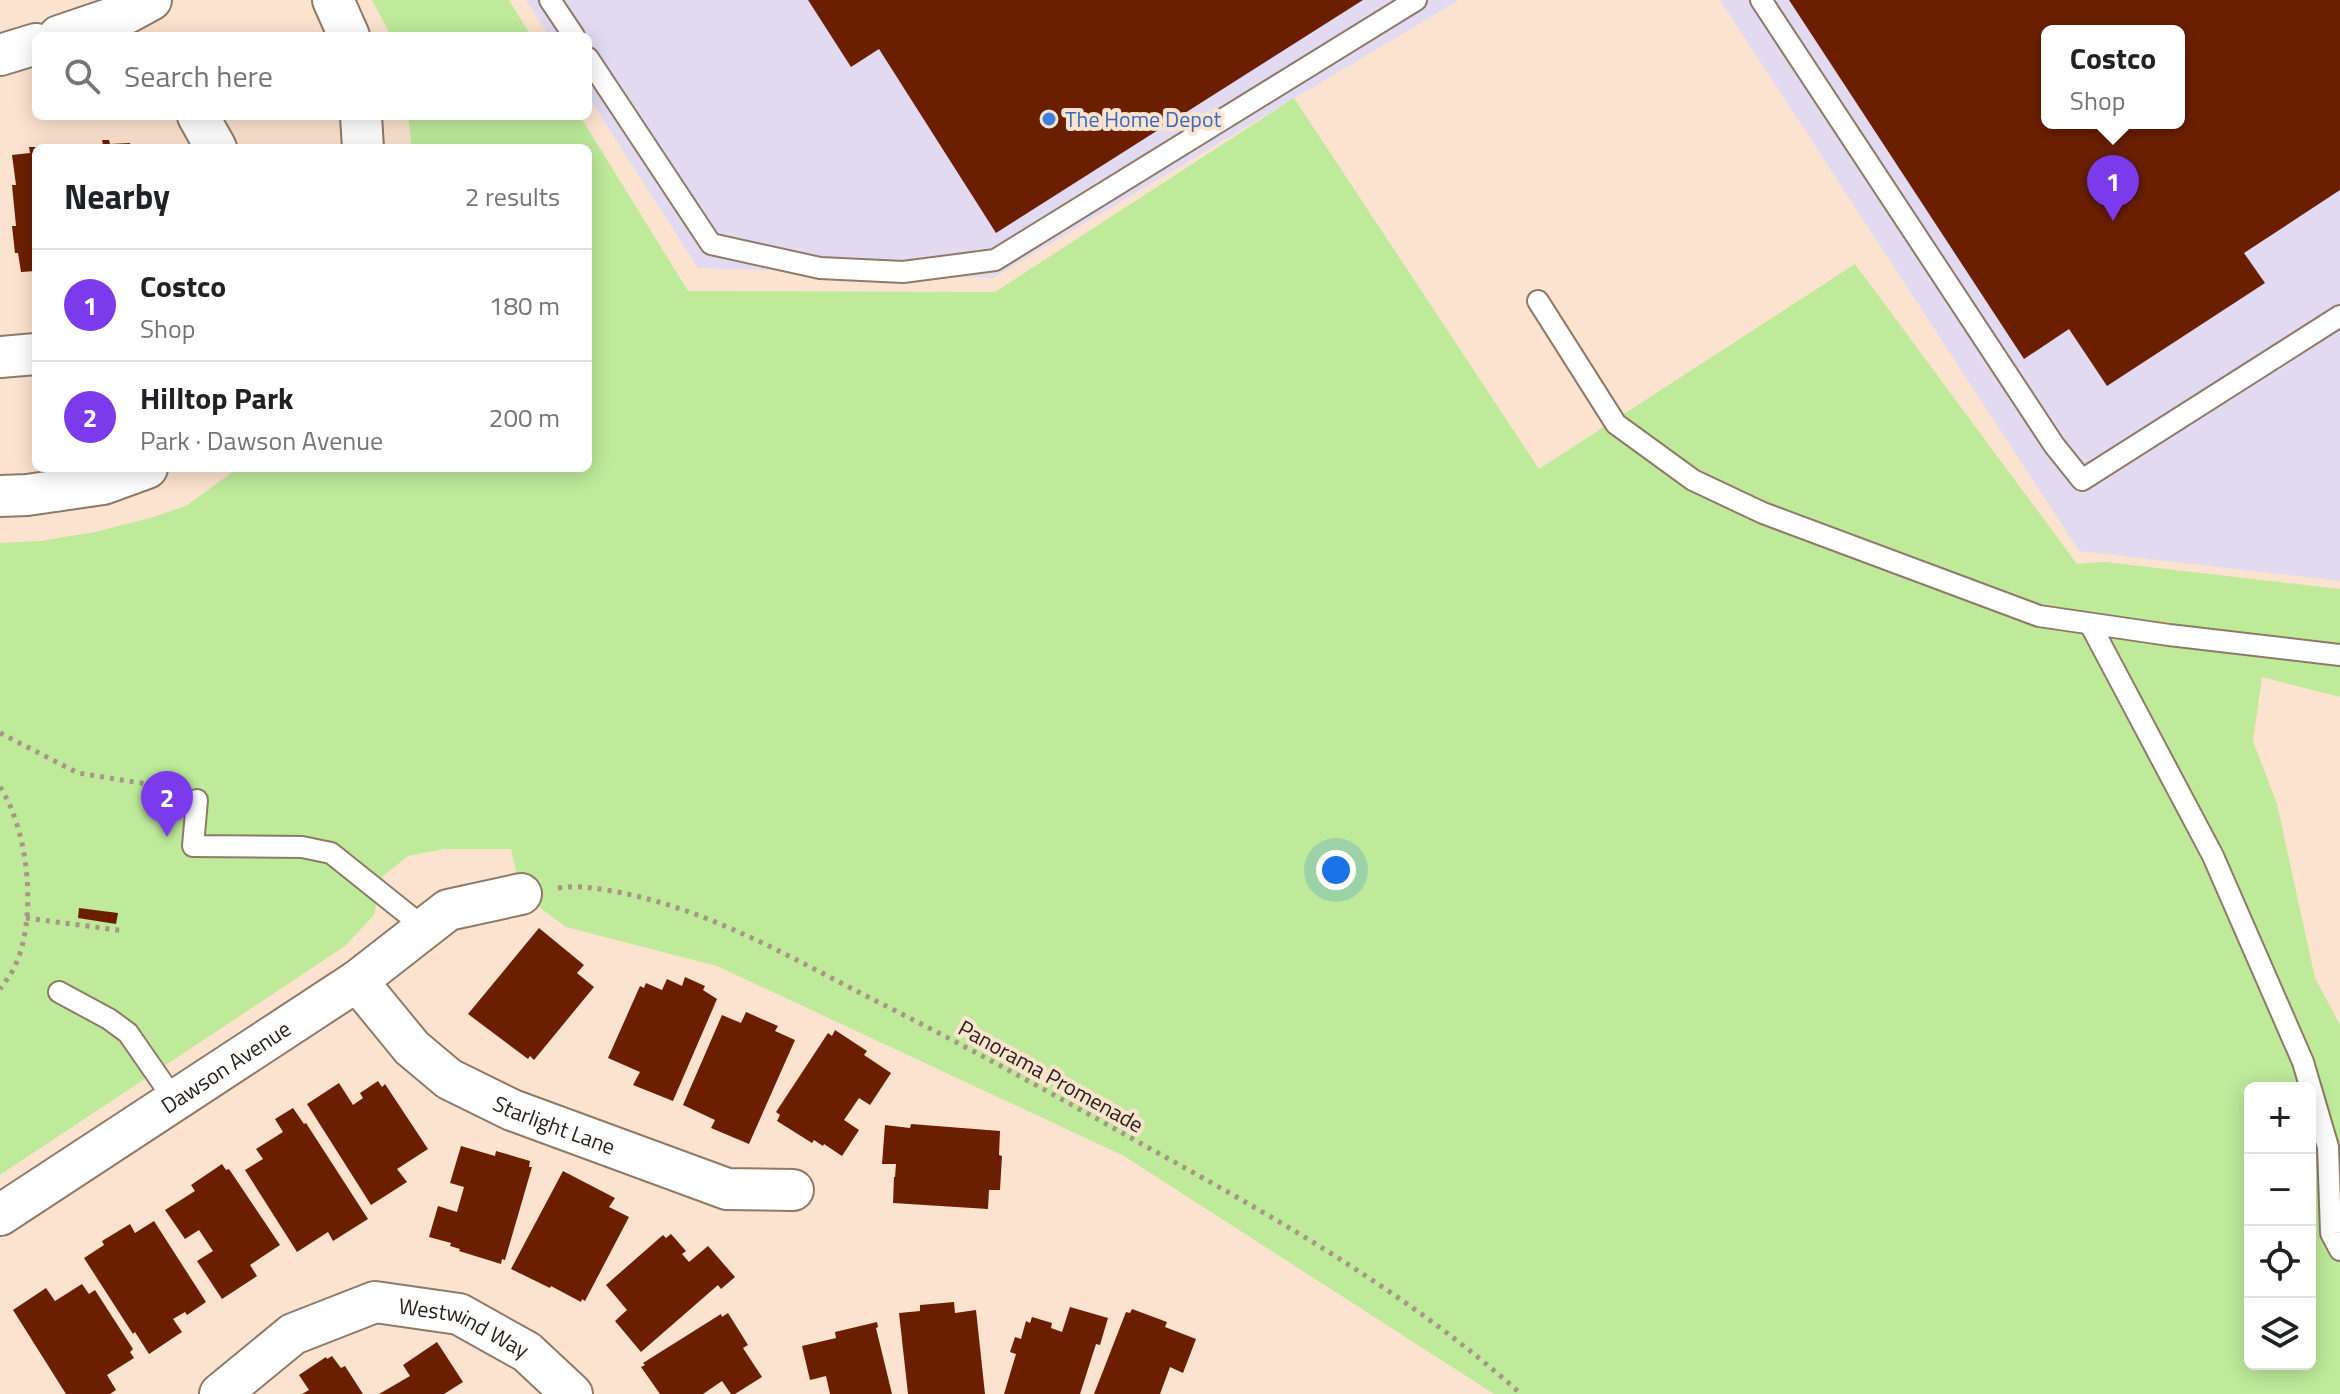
<!DOCTYPE html>
<html lang="en">
<head>
<meta charset="utf-8">
<style>
	body { margin:0; font-family:"Titillium Web",sans-serif; background:#f6f6f6; color:#202124 }
	.controls { position:absolute; right:24px; bottom:24px; display:grid; overflow:hidden; border-radius:12px; box-shadow:0 4px 20px #0003 }
	.controls button { width:72px; height:72px; display:grid; place-items:center; padding:0; border:0; border-bottom:2px solid #e0e0e0; background:#fff; color:#202124; font:40px sans-serif }
	.you { position:absolute; left:1336px; top:870px; width:28px; height:28px; margin:-20px; border:6px solid #fff; border-radius:50%; background:#1a73e8; box-shadow:0 0 0 12px #1a73e833 }
	.badge { display:grid; place-items:center; width:52px; height:52px; border-radius:50%; background:#7c3aed; color:#fff; font-size:26px; font-weight:700 }
	.pin { position:absolute; translate:-50% -66px; filter:drop-shadow(0 2px 4px #0008) }
	.pin::after { content:''; position:absolute; top:42px; width:28px; height:24px; background:inherit; clip-path:polygon(0 0,100% 0,50% 100%) }
	.popup { position:absolute; left:2041px; top:25px; width:144px; height:104px; box-sizing:border-box; display:grid; place-content:center; border-radius:12px; background:#fff; filter:drop-shadow(0 2px 6px #0005); font-size:26px; white-space:nowrap; color:#757577 }
	.popup b { font-size:30px; color:#202124 }
	.popup::after { content:''; position:absolute; left:50%; top:100%; margin-left:-16px; border:16px solid transparent; border-top-color:#fff }
	.list { margin:0; padding:0; list-style:none }
	h2 { display:flex; justify-content:space-between; align-items:center; height:104px; margin:0; padding:0 32px; font-size:34px }
	h2 small { font-size:26px; font-weight:400; color:#757577 }
	.list li { display:grid; grid-template-columns:52px 1fr auto; gap:24px; align-items:center; box-sizing:border-box; height:112px; padding:0 32px; border-top:2px solid #e0e0e0 }
	.list b { display:block; font-size:30px; white-space:nowrap }
	.list p { margin:0; font-size:26px; white-space:nowrap; color:#757577 }
	.list em { font-size:26px; font-style:normal; color:#757577 }
	.icon { flex:none; width:44px; height:44px; fill:none; stroke:currentColor; stroke-width:2; stroke-linecap:round; stroke-linejoin:round }
	.map { position:relative; flex:none; width:2340px; height:1394px; overflow:hidden }
	.search { position:absolute; background:#fff; box-shadow:0 4px 20px #0003; left:32px; top:32px; width:560px; height:88px; display:flex; align-items:center; gap:20px; box-sizing:border-box; padding:0 28px; border-radius:12px; color:#757577; font-size:30px }
	.panel { position:absolute; background:#fff; box-shadow:0 4px 20px #0003; left:32px; top:144px; width:560px; height:328px; border-radius:12px }
	.map>svg:first-child { display:block }
	.commercial { fill:#e1daf0; fill-rule:evenodd }
	.green { fill:#beea9a; fill-rule:evenodd }
	.building { fill:#6c1f00; fill-rule:evenodd }
	.lines { fill:none; stroke-linecap:round; stroke-linejoin:round }
	.lane-casing { stroke:#8f7a67; stroke-width:24 }
	.street-casing { stroke:#8f7a67; stroke-width:44 }
	.path { stroke:#a79586; stroke-width:5; stroke-dasharray:4 6; stroke-linecap:butt }
	.lane { stroke:#fff; stroke-width:20 }
	.street { stroke:#fff; stroke-width:40 }
	.shop-dot { fill:#3f7fe0; stroke:#fce3cf; stroke-width:3 }
	.labels { text-anchor:middle; stroke-width:8; stroke-linejoin:round; paint-order:stroke }
	.shop-label { font-size:22px; fill:#366cbe; stroke:#fce3cf; text-anchor:start }
	.street-label { font-size:22px; fill:#2a221a; stroke:#fce3cf }
</style>
</head>
<body>
<div class="map">
<svg width="2340" height="1394" viewBox="0 0 2340 1394">
	<rect width="100%" height="100%" fill="#fce3cf"/>
	<path class="commercial" d="M526 0H1459L993 278 698 268 588 96V36H549Z
		M1720 0H2340V581L2079 551ZM2047 31H2179V123H2047Z"/>
	<path class="green" d="M372 0H509L531 36H391Z
		M1294 98 1539 469 1855 264 2077 564 2105 562 2340 589V697L2262 677 2253 741 2277 804 2315 978 2340 1025V1394H1494L1124 1156 717 966 566 927 521 894 511 849H444L408 856 383 876 374 915 345 946 0 1175V543L40 541 95 532 150 518 186 506 238 468H588V148H412L408 116H580L688 291 995 292ZM2250 1088H2310V1364H2250Z"/>
	<path class="building" d="M808 0H1363L996 233 879 49 851 67Z
		M1789 0H2340V190L2244 253 2265 283 2107 386 2069 329 2024 359ZM2047 31H2179V123H2047Z
		M102 140H109L110 144 130 143 131 148H95L94 146 103 145Z
		M29 147H36V271L21 272 18 253H15L12 226H16L12 185H16L12 155 30 153Z
		M79 908 118 913 116 924 78 918Z
		M539 928 584 965 577 973 594 987 534 1060 530 1056 528 1059 468 1014Z
		M685 977 705 986 703 990 717 999 673 1101 633 1085 640 1072 608 1058 640 986 644 988 646 983 662 990 667 979 682 986Z
		M746 1012 778 1026 775 1031 795 1040 749 1144 711 1128 715 1120 683 1105 722 1015 741 1023Z
		M835 1030 867 1051 864 1055 891 1073 870 1105 859 1098 844 1120 859 1130 842 1156 824 1144 823 1146 814 1140 812 1143 777 1121 780 1115 776 1112 828 1033 832 1036Z
		M378 1081 382 1087 385 1084 428 1149 397 1169 407 1182 371 1205 307 1104 339 1083 353 1105 363 1098 360 1093Z
		M293 1108 304 1124 306 1123 368 1219 333 1241 328 1232 297 1252 245 1170 263 1159 256 1149 283 1132 275 1119Z
		M911 1124 1000 1131 999 1155 1002 1156 1000 1190H989L988 1209 893 1203 894 1177H895L896 1164H882L885 1125 910 1128Z
		M461 1146 495 1156 496 1151 530 1161 529 1167H532L505 1260 502 1259 501 1264 459 1251 460 1249 450 1246 451 1243 429 1237 438 1206 457 1212 464 1187 450 1183Z
		M222 1164 226 1170 229 1169 280 1245 250 1265 257 1276 222 1299 197 1261 213 1251 199 1230 185 1239 165 1210 195 1191 191 1185Z
		M563 1171 615 1198 609 1207 629 1217 585 1301 582 1299 581 1302 551 1286 550 1288 511 1269Z
		M154 1221 206 1302 187 1315 185 1312 173 1319 182 1332 149 1354 135 1332 133 1334 84 1258 104 1245 102 1241 130 1224 135 1233Z
		M671 1234 686 1251 682 1254 689 1262 708 1246 735 1277 721 1289 718 1285 641 1352 615 1321 627 1310 606 1285 663 1235 666 1238Z
		M82 1284 89 1294 95 1290 133 1349 130 1352 134 1358 107 1375 116 1390 110 1394H66L13 1310 46 1288 55 1301Z
		M954 1302 955 1313 976 1310 985 1394H908L899 1313 920 1311V1305Z
		M1070 1307 1108 1318 1100 1345 1096 1344 1080 1394H1004L1016 1354 1010 1352 1015 1337 1021 1339 1026 1321 1030 1323 1032 1317 1052 1323 1051 1328 1062 1332Z
		M1132 1309 1167 1322 1165 1327 1196 1339 1183 1373 1170 1367 1160 1394H1094L1126 1312 1130 1313Z
		M728 1313 748 1345 743 1348 762 1377 735 1394H731L722 1381 703 1394H660L641 1367 645 1365 643 1363 721 1314 722 1317Z
		M877 1322 878 1327 876 1328 892 1394H830L826 1376 810 1380 802 1346 836 1338 835 1332Z
		M437 1342 463 1382 444 1394H379L410 1376 403 1365Z
		M332 1356 341 1368 345 1366 363 1394H302L309 1390 299 1375 326 1357 327 1359Z"/>
	<g class="lines">
		<g class="lane-casing">
			<path id="lane" d="M550 0 574 36
				M1761 0 2054 445 2082 480 2340 316
				M588 58 711 244 820 268 903 272 995 260 1416 0
				M1538 301 1616 424 1693 480 1763 513 2039 616 2169 635 2340 655
				M2090 624 2213 856 2303 1062 2328 1147 2331 1233 2340 1250
				M197 800 193 846 302 847 331 853 426 929
				M59 992 109 1019 128 1033 175 1101"/>
		</g>
		<g class="street-casing">
			<g id="street">
				<path d="M333 0 349 36"/>
				<path d="M59 36 127 13 151 0"/>
				<path d="M0 55 36 44"/>
				<path d="M198 116 216 148"/>
				<path d="M361 116 363 148"/>
				<path d="M0 357 36 354"/>
				<path d="M0 496 27 495 103 484 147 468"/>
				<path id="s1" d="M357 981 412 1048 449 1079 512 1110 727 1189 793 1190"/>
				<path id="s2" d="M0 1215 357 981 448 910 521 894"/>
				<path id="s3" d="M220 1394 293 1334 375 1302 459 1314 527 1352 572 1394"/>
			</g>
		</g>
		<path class="path" d="M0 733 78 773 172 788
			M0 787C29 831 38 920 14 968 10 976 5 982 0 989
			M558 888C577 885 593 888 612 891 708 908 793 959 878 1002 970 1048 1060 1098 1149 1148 1278 1219 1411 1295 1521 1394
			M26 918 125 931"/>
		<use href="#lane" class="lane"/>
		<use href="#street" class="street"/>
	</g>
	<circle class="shop-dot" cx="1049" cy="119" r="8"/>
	<g class="labels">
		<g class="shop-label">
			<text x="1065" y="127">The Home Depot</text>
		</g>
		<g class="street-label">
			<text dy="8" stroke="none"><textPath href="#s2" startOffset="270">Dawson Avenue</textPath></text>
			<text transform="translate(1051 1076) rotate(29)" y="8">Panorama Promenade</text>
			<text dy="8" stroke="none"><textPath href="#s1" startOffset="250">Starlight Lane</textPath></text>
			<text dy="8" stroke="none"><textPath href="#s3" startOffset="276">Westwind Way</textPath></text>
		</g>
	</g>
</svg>
<div class="controls">
<button>+</button>
<button>−</button>
<button><svg class="icon" aria-label="locate" viewBox="0 0 24 24"><circle cx="12" cy="12" r="6"/><path d="M12 2v4M12 18v4M2 12h4M18 12h4"/></svg></button>
<button><svg class="icon" aria-label="layers" viewBox="0 0 24 24"><path d="M12 4l9 5-9 5-9-5zM3 14l9 5 9-5"/></svg></button>
</div>
<div class="you"></div>
<div class="pin badge" style="left:2113px;top:221px">1</div>
<div class="popup"><b>Costco</b>Shop</div>
<div class="pin badge" style="left:167px;top:837px">2</div>
<div class="search"><svg class="icon" aria-label="search" viewBox="0 0 24 24"><circle cx="10" cy="10" r="6"/><path d="M15 15l6 6"/></svg>Search here</div>
<section class="panel">
<h2>Nearby<small>2 results</small></h2>
<ul class="list">
<li><span class="badge">1</span><div><b>Costco</b><p>Shop</p></div><em>180 m</em></li>
<li><span class="badge">2</span><div><b>Hilltop Park</b><p>Park · Dawson Avenue</p></div><em>200 m</em></li>
</ul>
</section>
</div>
</body>
</html>
